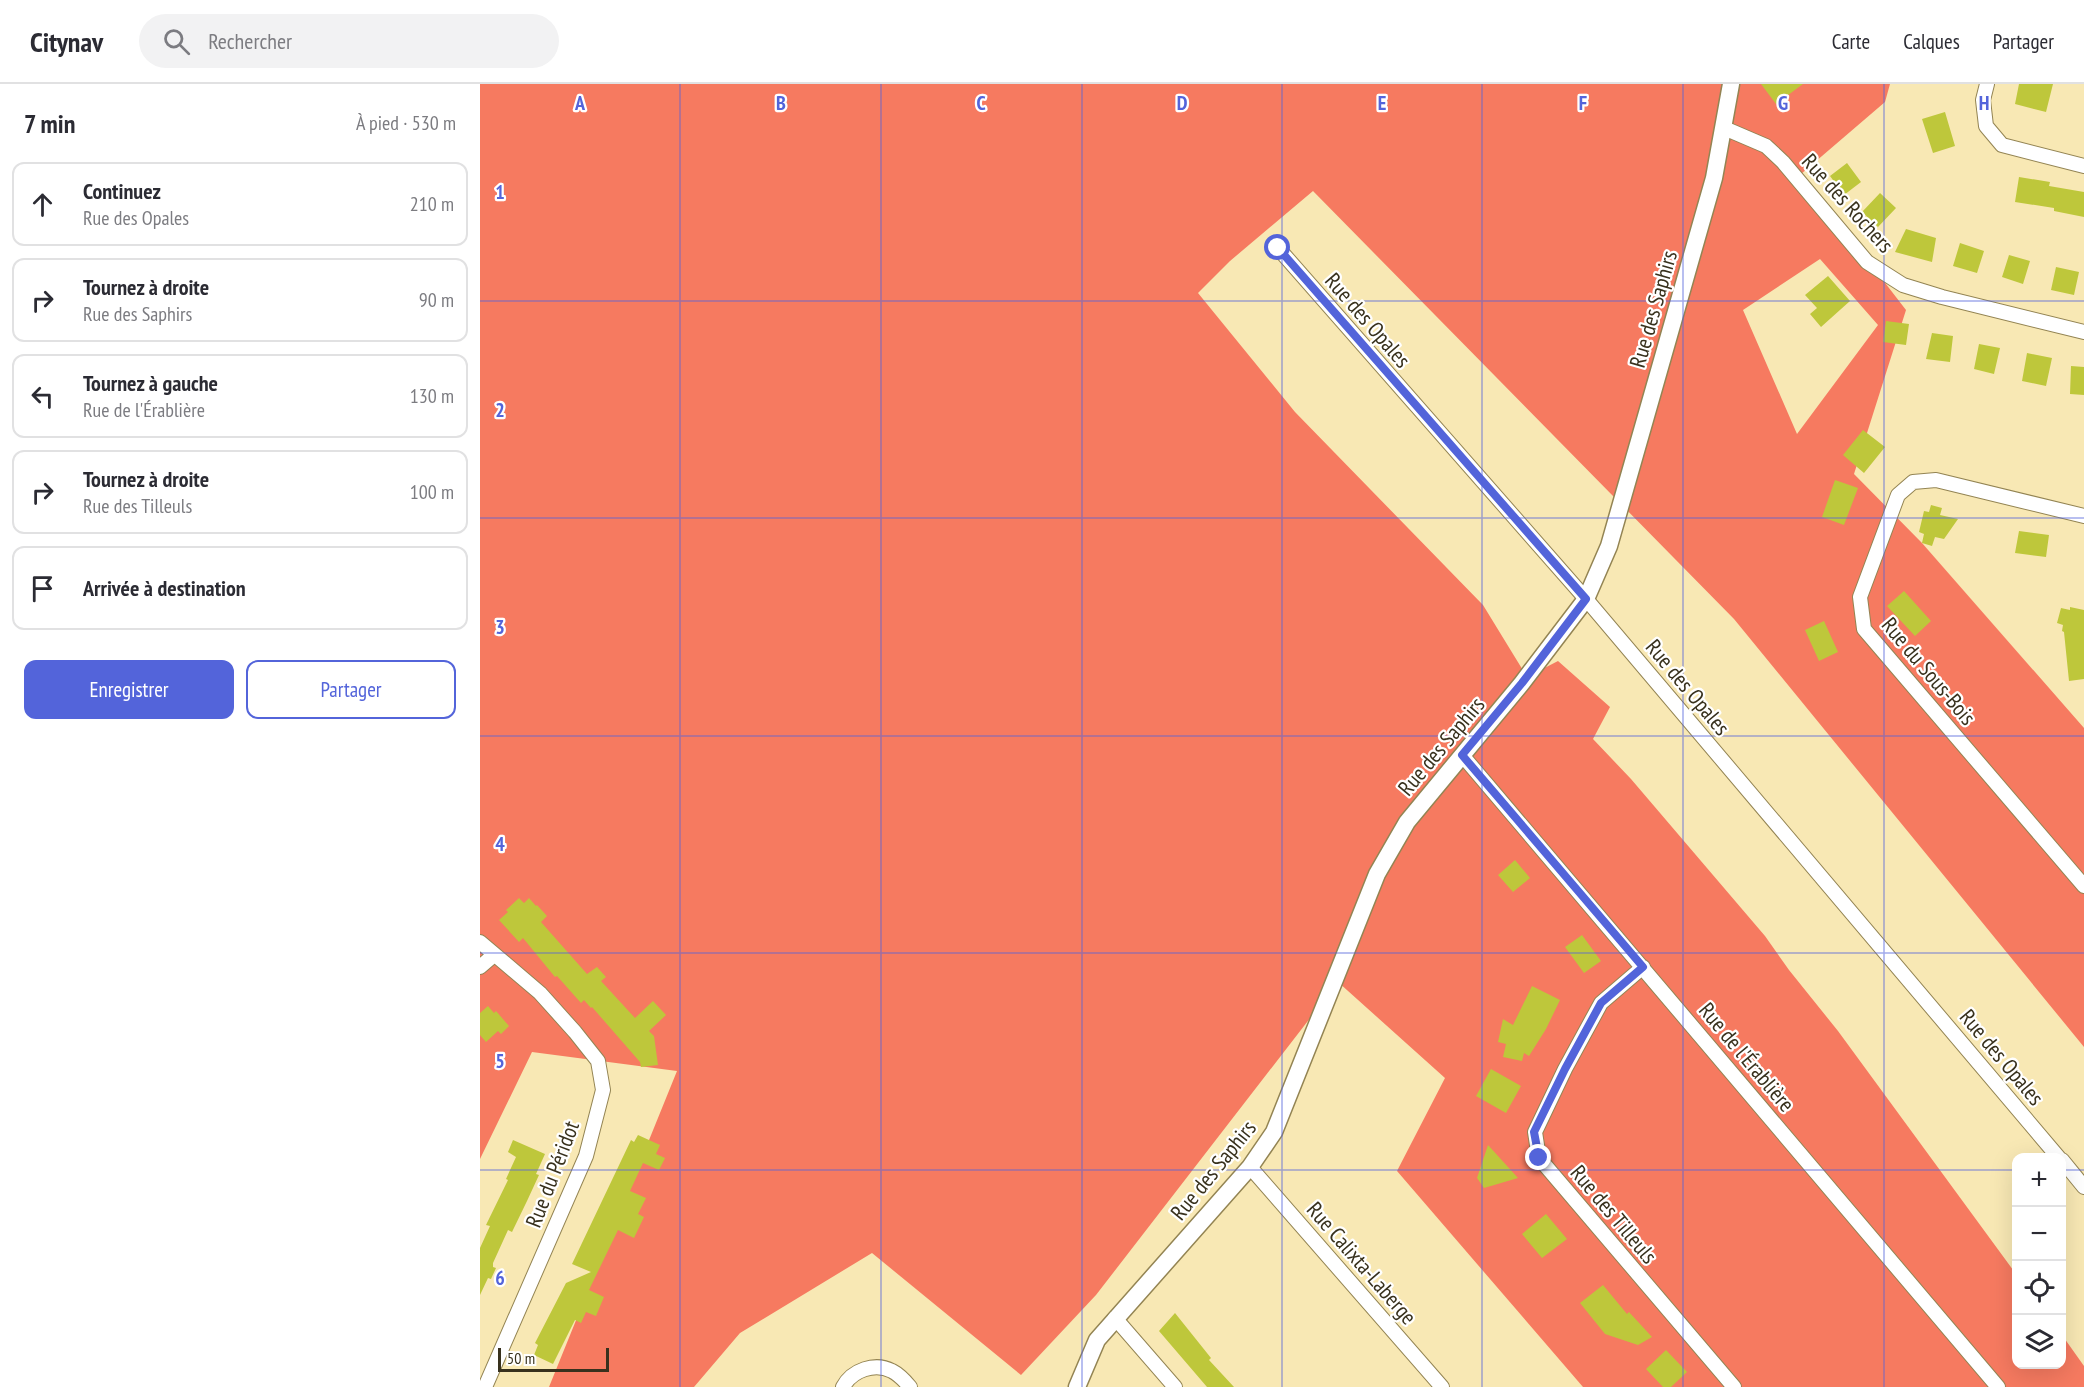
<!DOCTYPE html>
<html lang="fr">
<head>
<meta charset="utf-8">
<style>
	body { margin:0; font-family:"PT Sans Narrow",sans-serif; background:#f2f2f3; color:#2b2b33 }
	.controls { position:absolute; right:18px; bottom:18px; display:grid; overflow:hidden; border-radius:12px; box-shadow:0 6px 24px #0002 }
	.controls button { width:54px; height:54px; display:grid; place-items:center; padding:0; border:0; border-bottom:2px solid #e1e1e2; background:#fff; color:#2b2b33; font:30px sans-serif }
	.scale { position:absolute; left:18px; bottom:15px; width:111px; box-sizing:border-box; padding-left:6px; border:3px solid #38311d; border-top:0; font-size:16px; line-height:21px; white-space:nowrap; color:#38311d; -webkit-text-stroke:4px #fff; paint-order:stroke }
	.stop { position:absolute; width:18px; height:18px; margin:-14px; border:4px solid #5364da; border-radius:50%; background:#fff }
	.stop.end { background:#5364da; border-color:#fff; box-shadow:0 2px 6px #0008 }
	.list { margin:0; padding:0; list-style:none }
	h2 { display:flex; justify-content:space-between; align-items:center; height:78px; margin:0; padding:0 24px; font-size:26px }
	h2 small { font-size:20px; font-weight:400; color:#7c7c81 }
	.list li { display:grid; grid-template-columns:39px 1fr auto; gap:18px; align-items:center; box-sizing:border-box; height:84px; margin:0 12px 12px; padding:0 12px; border:2px solid #e1e1e2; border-radius:12px }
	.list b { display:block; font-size:22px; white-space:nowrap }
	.list p { margin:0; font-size:20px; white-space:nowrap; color:#7c7c81 }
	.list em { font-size:20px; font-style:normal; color:#7c7c81 }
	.actions { display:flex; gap:12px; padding:18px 24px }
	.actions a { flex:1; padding:14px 0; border:2px solid #5364da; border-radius:12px; text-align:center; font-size:21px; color:#5364da }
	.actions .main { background:#5364da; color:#fff }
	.icon { flex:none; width:33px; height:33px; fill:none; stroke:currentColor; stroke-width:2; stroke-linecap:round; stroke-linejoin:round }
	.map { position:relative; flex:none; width:1604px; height:1303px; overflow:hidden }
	header { display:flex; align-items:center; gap:36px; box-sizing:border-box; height:84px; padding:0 30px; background:#fff; border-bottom:2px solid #e1e1e2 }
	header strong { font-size:28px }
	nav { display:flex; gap:33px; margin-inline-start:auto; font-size:21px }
	.search { width:420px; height:54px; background:#f2f2f3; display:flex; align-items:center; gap:15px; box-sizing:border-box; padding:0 21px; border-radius:33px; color:#7c7c81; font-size:22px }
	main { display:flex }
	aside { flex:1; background:#fff }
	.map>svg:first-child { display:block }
	.forest { fill:#f67a60; fill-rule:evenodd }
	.building { fill:#bec73b }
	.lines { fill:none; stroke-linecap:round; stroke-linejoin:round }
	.minor-casing { stroke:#938453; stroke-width:16 }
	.tertiary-casing { stroke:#938453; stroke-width:19 }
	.minor { stroke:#fff; stroke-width:14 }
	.tertiary { stroke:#fff; stroke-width:16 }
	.route { stroke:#5364da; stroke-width:8 }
	.grid { fill:none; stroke:#5364da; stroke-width:1.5; stroke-opacity:0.55 }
	.labels { text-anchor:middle; stroke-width:4.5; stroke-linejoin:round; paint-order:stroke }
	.street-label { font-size:22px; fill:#38311d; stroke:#fff }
	.grid-label { font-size:20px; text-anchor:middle; font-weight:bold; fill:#5364da; stroke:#fff; stroke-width:4.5; stroke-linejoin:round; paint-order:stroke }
</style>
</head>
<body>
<header>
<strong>Citynav</strong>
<div class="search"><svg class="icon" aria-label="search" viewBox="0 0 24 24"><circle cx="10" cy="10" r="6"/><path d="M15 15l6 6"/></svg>Rechercher</div>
<nav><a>Carte</a><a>Calques</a><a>Partager</a></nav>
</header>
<main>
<aside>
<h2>7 min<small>À pied · 530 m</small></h2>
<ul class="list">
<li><svg class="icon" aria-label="ahead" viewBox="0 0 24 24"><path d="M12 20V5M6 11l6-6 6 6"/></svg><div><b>Continuez</b><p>Rue des Opales</p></div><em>210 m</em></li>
<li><svg class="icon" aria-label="right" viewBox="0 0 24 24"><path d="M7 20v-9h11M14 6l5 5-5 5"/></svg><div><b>Tournez à droite</b><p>Rue des Saphirs</p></div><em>90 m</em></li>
<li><svg class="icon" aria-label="left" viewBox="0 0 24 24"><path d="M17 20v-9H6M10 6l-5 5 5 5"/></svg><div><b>Tournez à gauche</b><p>Rue de l'Érablière</p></div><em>130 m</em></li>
<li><svg class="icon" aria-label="right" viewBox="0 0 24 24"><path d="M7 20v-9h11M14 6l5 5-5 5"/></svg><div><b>Tournez à droite</b><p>Rue des Tilleuls</p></div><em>100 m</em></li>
<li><svg class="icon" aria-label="arrive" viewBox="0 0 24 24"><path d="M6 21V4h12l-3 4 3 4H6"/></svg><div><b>Arrivée à destination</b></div></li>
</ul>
<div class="actions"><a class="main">Enregistrer</a><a>Partager</a></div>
</aside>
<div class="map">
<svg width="1604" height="1303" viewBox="0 0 1604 1303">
	<rect width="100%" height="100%" fill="#f8e8b4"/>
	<path class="forest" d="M0 0H1410L1405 18 1321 90 1426 226 1374 390 1442 459 1604 644V963L1254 535 833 107 750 177 718 209 815 328 1003 521 1047 593 1078 577 1130 623 1113 655 1151 695 1285 852 1309 886 1358 947 1536 1190V1280H1582V1251L1604 1282V1303H1103L917 1087 965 994 858 898 616 1211 541 1291 392 1169 260 1249 214 1303H69L197 987 52 968 0 1075ZM1340 175 1398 241 1317 350 1263 226Z"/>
	<path class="building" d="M1281 0H1323L1296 20Z
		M1539 0H1573L1566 28 1535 20Z
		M1465 28 1475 62 1453 69 1442 35Z
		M1367 79 1381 98 1364 111 1350 92Z
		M1539 93 1570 98 1569 102 1604 108V133L1574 127V124L1535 118Z
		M1400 109 1416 124 1398 143 1382 128Z
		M1426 145 1456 154 1452 178 1415 168Z
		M1480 159 1504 167 1497 189 1473 182Z
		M1529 171 1550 177 1543 200 1522 193Z
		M1576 183 1599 188 1594 211 1571 206Z
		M1348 192 1370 217 1341 243 1330 230 1337 224 1325 211Z
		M1406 237 1429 240 1426 261 1403 258Z
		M1452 249 1473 252 1470 278 1446 275Z
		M1499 260 1520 264 1514 290 1494 285Z
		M1547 269 1572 274 1566 302 1542 297Z
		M1591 282 1604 283V311L1590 310Z
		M1383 346 1405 363 1384 389 1363 371Z
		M1355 396 1378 404 1364 441 1342 433Z
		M1451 421 1462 424 1460 431 1478 435 1464 455 1455 453 1452 462 1442 459 1444 450 1439 448 1444 427 1449 428Z
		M1539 447 1569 451 1566 473 1535 469Z
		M1424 507 1451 537 1435 552 1407 522Z
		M1590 523 1604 526V595L1589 597 1584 548 1582 547 1583 541 1577 539 1581 524 1590 526Z
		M1344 537 1358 568 1339 577 1325 546Z
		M1035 776 1050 794 1033 808 1018 791Z
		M39 814 44 819 49 814 56 822 57 821 67 832 61 838 107 890 117 883 126 893 121 897 155 934 173 917 186 931 169 947 174 952 178 981 161 983 160 978 112 923 111 924 104 916 101 919 77 892 75 893 43 854 39 858 19 836 28 828 26 826Z
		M1102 851 1121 877 1104 889 1085 863Z
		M1052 902 1080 916 1066 945 1049 972 1044 969 1042 977 1023 973 1026 960 1018 958 1023 935 1033 941Z
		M8 922 14 929 16 927 29 942 21 950 18 947 6 958 0 951V929Z
		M1011 985 1041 1002 1026 1029 996 1012Z
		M158 1051 180 1061 176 1070 185 1074 179 1086 163 1079 150 1107 166 1114 158 1130 164 1133 154 1154 138 1146 109 1206 124 1213 116 1232 106 1228 101 1239 95 1236 73 1280 54 1271 58 1261 55 1259 86 1199 111 1188 92 1180 151 1056 154 1058Z
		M33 1056 65 1070 56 1090 59 1091 47 1117 32 1148 28 1146 13 1179V1183L16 1184 11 1195 8 1194 0 1211V1164L10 1142 6 1141 28 1096 26 1095 36 1073 28 1068Z
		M1008 1061 1038 1094 1004 1104 997 1094Z
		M1066 1130 1087 1155 1062 1174 1042 1150Z
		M1123 1201 1147 1230 1149 1228 1172 1253 1158 1261 1125 1250 1100 1219Z
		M695 1229 731 1274 729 1276 754 1303H727L679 1247Z
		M1186 1266 1207 1288 1191 1303H1183L1166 1285Z"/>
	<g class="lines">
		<g class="minor-casing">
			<path id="minor" d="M1507 0 1503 16 1506 42 1522 61 1604 82
				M1244 44 1286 62 1303 78 1387 178 1423 201 1462 213 1604 248
				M798 164 1106 515 1579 1074
				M1604 432 1456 396 1433 398 1418 411 1380 513 1384 545 1604 802
				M982 671 1518 1303
				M0 858 60 909 95 948 118 977 123 1006 106 1072 5 1303
				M0 883 14 871
				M1163 883 1121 919 1085 985 1055 1048 1059 1074 1254 1303
				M1582 1076 1604 1103
				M770 1083 962 1303
				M635 1234 695 1303
				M363 1303C372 1286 395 1278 412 1287 420 1291 425 1297 430 1303"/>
		</g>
		<g class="tertiary-casing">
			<path id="tertiary" d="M597 1303 617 1256 770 1083 794 1048 897 790 927 738 1042 599 1106 515 1129 462 1234 94 1251 0"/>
		</g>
		<use href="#minor" class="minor"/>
		<use href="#tertiary" class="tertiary"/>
	</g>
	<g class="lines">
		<path class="route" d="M798 164 1106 515 1042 599 982 671 1163 883 1121 919 1085 985 1054 1048 1059 1074"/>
	</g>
	<path class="grid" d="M200 0V1303M401 0V1303M602 0V1303M802 0V1303M1002 0V1303M1203 0V1303M1404 0V1303M0 217H1604M0 434H1604M0 652H1604M0 869H1604M0 1086H1536M1582 1086H1604"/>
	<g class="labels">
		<g class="street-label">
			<text transform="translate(1368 119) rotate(48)" y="8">Rue des Rochers</text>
			<text transform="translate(1173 225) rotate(-74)" y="8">Rue des Saphirs</text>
			<text transform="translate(888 236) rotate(49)" y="8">Rue des Opales</text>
			<text transform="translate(1449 587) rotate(50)" y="8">Rue du Sous-Bois</text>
			<text transform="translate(1208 603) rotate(50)" y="8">Rue des Opales</text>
			<text transform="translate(961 662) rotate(-50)" y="8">Rue des Saphirs</text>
			<text transform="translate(1267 973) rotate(50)" y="8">Rue de l'Érablière</text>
			<text transform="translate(1522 973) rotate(50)" y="8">Rue des Opales</text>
			<text transform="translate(733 1086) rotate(-51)" y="8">Rue des Saphirs</text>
			<text transform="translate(72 1090) rotate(-69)" y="8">Rue du Péridot</text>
			<text transform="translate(1134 1130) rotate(50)" y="8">Rue des Tilleuls</text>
			<text transform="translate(882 1179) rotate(49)" y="8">Rue Calixta-Laberge</text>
		</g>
	</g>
	<g class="grid-label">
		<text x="100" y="26">A</text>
		<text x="301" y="26">B</text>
		<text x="501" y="26">C</text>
		<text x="702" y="26">D</text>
		<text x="902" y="26">E</text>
		<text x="1103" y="26">F</text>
		<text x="1303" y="26">G</text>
		<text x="1504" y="26">H</text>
		<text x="20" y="115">1</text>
		<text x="20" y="333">2</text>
		<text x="20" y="550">3</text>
		<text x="20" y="767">4</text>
		<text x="20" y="984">5</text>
		<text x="20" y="1201">6</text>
	</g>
</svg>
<div class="controls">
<button>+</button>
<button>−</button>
<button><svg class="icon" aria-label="locate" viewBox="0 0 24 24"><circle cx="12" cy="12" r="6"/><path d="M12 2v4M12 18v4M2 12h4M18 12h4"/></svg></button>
<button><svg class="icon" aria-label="layers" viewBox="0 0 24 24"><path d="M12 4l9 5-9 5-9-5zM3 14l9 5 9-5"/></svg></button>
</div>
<div class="scale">50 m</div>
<div class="stop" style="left:798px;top:164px"></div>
<div class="stop end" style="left:1059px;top:1074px"></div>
</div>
</main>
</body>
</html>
